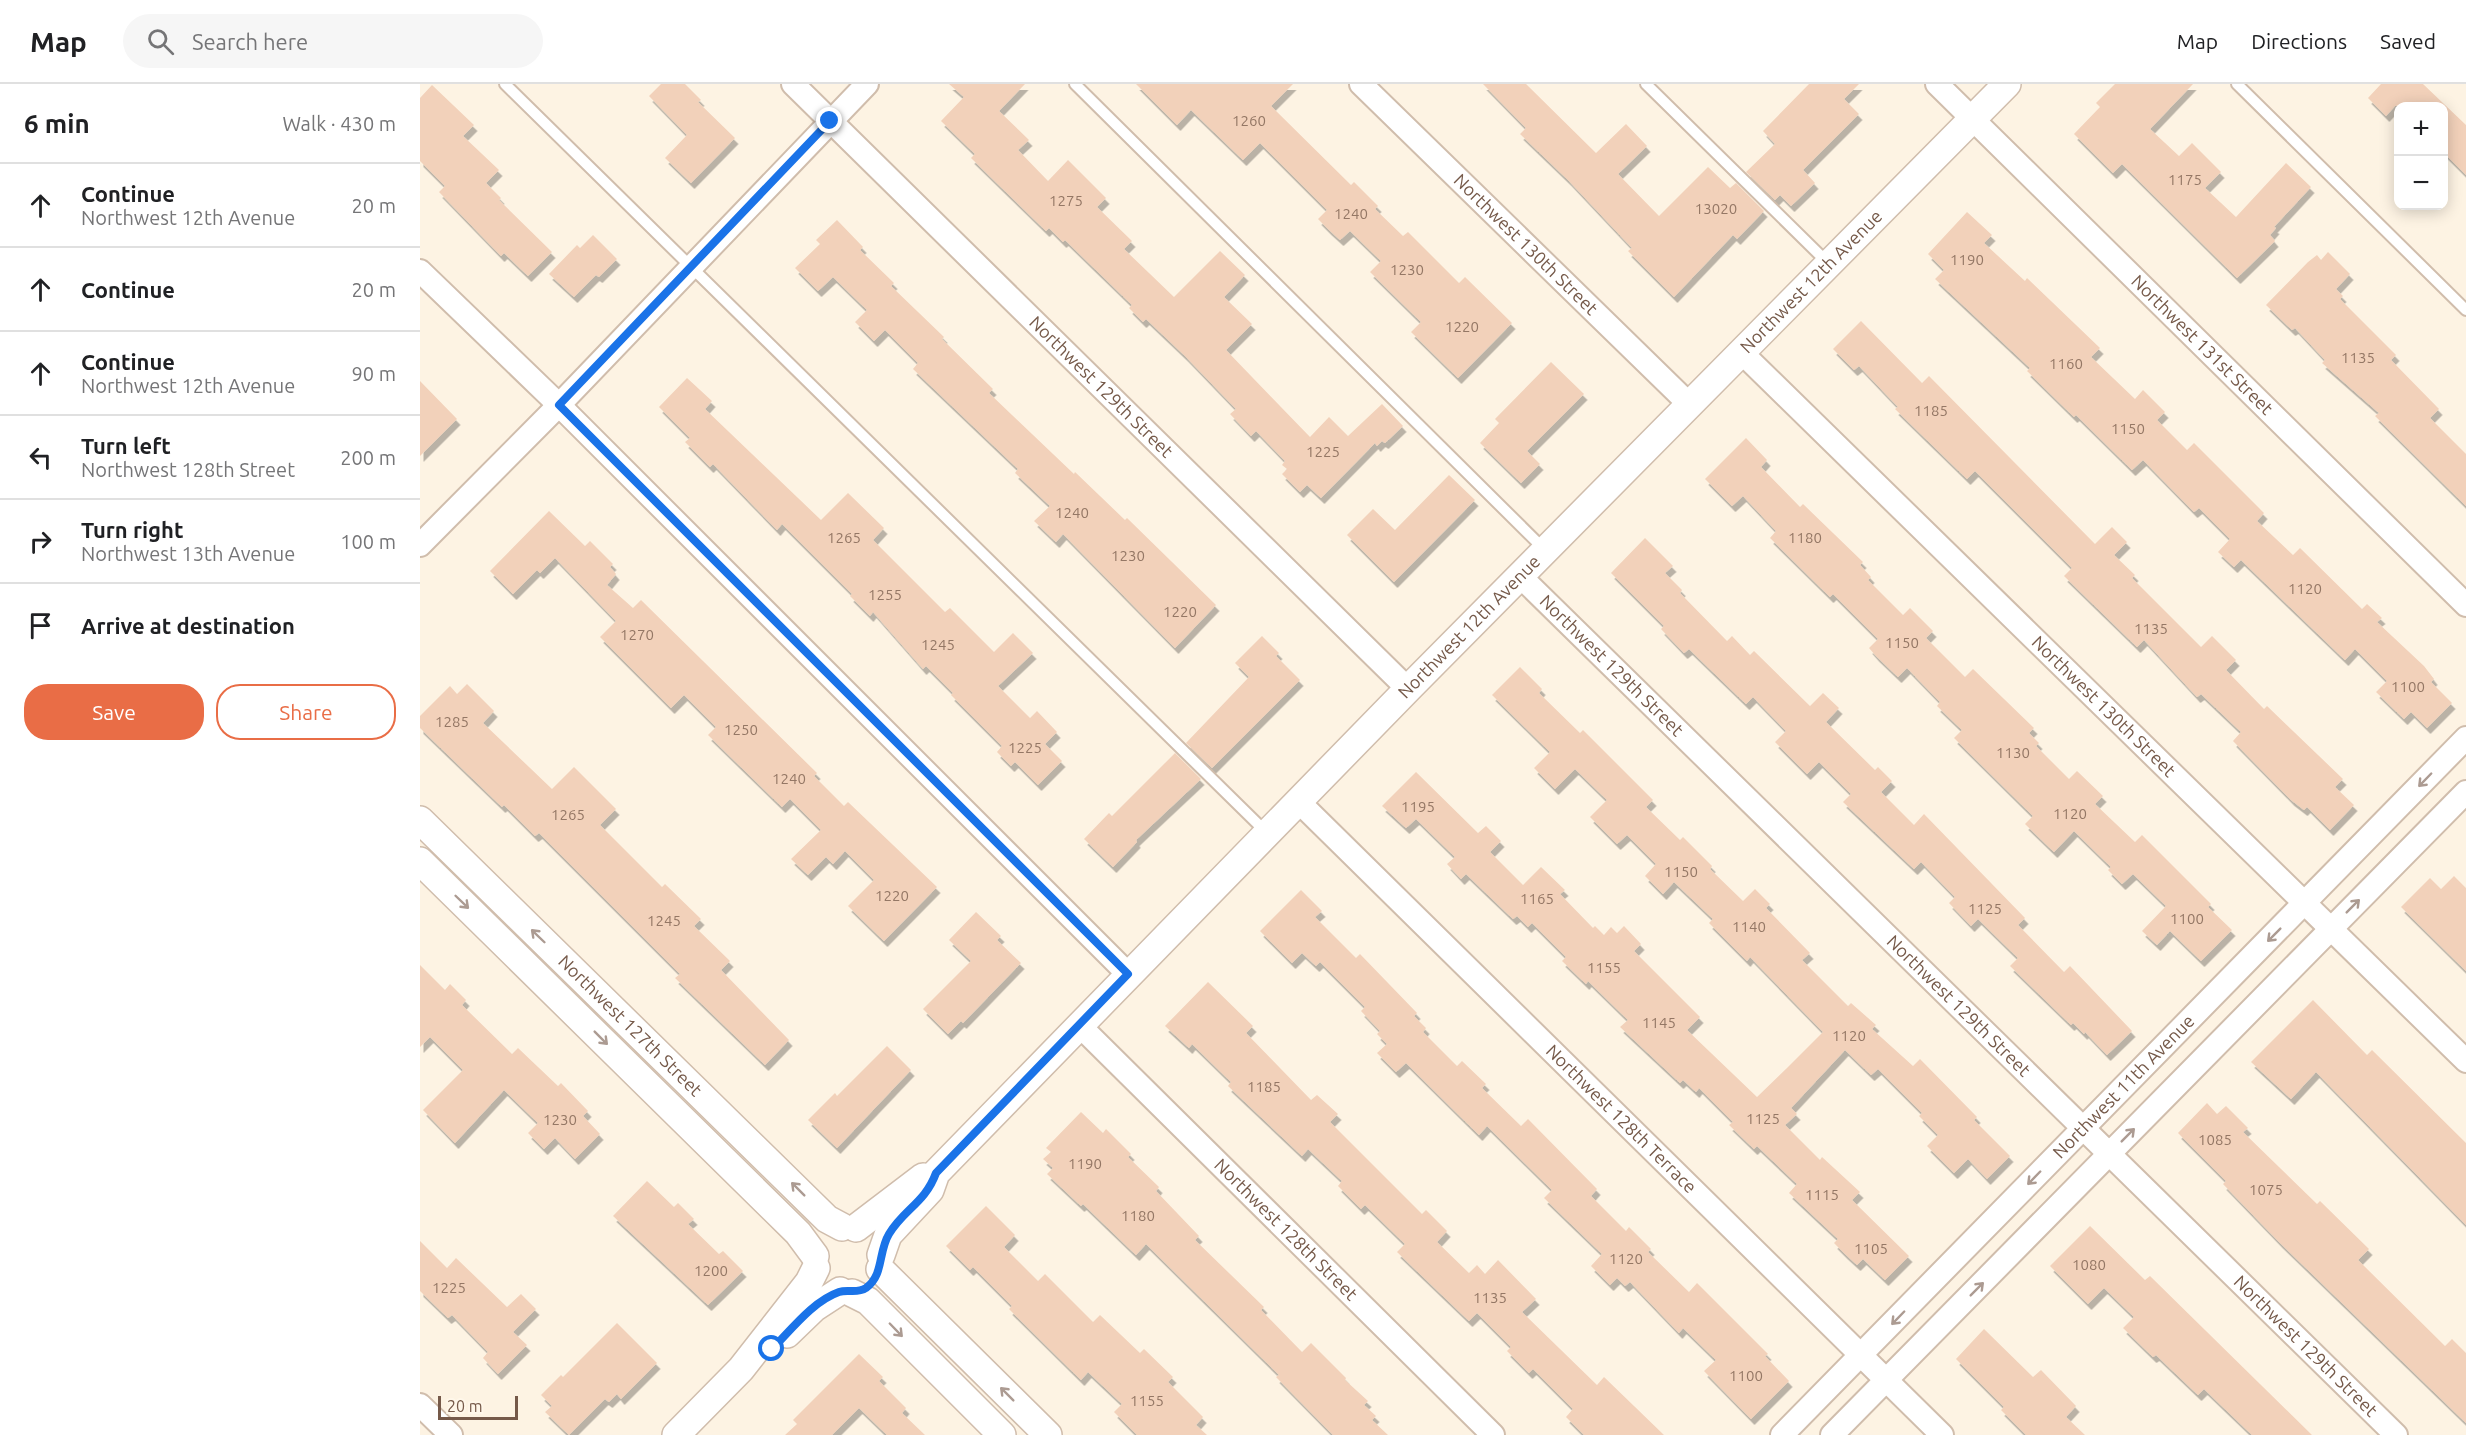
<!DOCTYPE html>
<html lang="en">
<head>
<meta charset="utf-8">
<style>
	body { margin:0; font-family:Ubuntu,sans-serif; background:#f6f6f6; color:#202124 }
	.controls { position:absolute; right:18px; top:18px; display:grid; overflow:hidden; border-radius:12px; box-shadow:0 3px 15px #0003 }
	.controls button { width:54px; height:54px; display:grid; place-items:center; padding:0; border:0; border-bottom:2px solid #e0e0e0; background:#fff; color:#202124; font:30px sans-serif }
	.scale { position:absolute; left:18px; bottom:15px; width:80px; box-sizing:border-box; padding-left:6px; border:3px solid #755949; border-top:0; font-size:16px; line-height:21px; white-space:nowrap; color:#755949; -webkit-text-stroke:4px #fff7ea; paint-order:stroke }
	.stop { position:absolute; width:18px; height:18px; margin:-14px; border:4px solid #1a73e8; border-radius:50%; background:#fff }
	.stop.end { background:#1a73e8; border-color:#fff; box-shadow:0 2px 6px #0008 }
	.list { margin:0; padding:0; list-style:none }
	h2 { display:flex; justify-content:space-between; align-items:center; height:78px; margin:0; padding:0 24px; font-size:26px }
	h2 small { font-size:20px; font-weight:400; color:#757577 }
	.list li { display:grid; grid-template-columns:39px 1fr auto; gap:18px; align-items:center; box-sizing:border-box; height:84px; padding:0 24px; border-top:2px solid #e0e0e0 }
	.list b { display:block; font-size:22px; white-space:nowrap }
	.list p { margin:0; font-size:20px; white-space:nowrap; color:#757577 }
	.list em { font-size:20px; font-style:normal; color:#757577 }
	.actions { display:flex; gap:12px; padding:18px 24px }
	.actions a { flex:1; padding:14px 0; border:2px solid #e96d46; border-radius:24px; text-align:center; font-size:21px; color:#e96d46 }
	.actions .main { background:#e96d46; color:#fff }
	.icon { flex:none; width:33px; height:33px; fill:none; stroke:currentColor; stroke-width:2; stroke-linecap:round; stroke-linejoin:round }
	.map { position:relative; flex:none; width:2046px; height:1351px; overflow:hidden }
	header { display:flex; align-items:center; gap:36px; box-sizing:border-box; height:84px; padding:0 30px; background:#fff; border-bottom:2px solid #e0e0e0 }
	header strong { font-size:28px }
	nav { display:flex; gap:33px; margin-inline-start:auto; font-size:21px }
	.search { width:420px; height:54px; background:#f6f6f6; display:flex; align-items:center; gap:15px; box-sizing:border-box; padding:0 21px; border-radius:33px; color:#757577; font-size:22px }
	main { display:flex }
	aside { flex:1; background:#fff }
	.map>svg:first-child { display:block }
	.building { fill:#f2d1ba; filter:url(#shadow) }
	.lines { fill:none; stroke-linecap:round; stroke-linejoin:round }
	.service-casing { stroke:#d0bdac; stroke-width:14 }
	.minor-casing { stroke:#d0bdac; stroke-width:26 }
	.tertiary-casing { stroke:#d0bdac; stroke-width:30 }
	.service { stroke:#fff; stroke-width:10 }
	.minor { stroke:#fff; stroke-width:22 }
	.tertiary { stroke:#fff; stroke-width:27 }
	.oneway { stroke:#ac9b92 }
	.route { stroke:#1a73e8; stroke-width:8 }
	.labels { text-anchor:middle; stroke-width:4.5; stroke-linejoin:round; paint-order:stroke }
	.number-label { font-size:15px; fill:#947765 }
	.street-label { font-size:18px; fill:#755949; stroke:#fff7ea }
</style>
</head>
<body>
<header>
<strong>Map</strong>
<div class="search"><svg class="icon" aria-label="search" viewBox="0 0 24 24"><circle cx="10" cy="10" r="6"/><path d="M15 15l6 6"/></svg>Search here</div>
<nav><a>Map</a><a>Directions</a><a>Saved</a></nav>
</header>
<main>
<aside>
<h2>6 min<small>Walk · 430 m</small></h2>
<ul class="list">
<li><svg class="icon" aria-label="ahead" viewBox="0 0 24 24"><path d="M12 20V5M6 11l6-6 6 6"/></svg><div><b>Continue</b><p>Northwest 12th Avenue</p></div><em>20 m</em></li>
<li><svg class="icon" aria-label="ahead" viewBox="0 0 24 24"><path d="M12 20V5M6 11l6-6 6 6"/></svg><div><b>Continue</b></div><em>20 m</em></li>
<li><svg class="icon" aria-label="ahead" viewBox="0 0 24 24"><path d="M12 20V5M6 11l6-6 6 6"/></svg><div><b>Continue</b><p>Northwest 12th Avenue</p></div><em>90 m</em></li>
<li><svg class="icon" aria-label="left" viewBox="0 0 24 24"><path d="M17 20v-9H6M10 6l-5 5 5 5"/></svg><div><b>Turn left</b><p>Northwest 128th Street</p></div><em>200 m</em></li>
<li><svg class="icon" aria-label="right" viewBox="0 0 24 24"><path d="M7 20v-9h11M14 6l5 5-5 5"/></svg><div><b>Turn right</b><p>Northwest 13th Avenue</p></div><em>100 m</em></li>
<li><svg class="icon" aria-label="arrive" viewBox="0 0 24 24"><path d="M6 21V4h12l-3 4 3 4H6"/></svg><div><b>Arrive at destination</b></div></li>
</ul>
<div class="actions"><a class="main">Save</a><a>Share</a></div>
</aside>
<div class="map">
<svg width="2046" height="1351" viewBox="0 0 2046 1351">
	<defs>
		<filter id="shadow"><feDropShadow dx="3.5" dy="6" stdDeviation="0" flood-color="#0004"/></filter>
	</defs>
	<rect width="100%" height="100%" fill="#fdf3e3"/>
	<path class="building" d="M241 0H265L281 16 278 18 315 54 271 99 245 74 267 51 229 12Z
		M529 0H605L579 27 609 56 598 66 628 97 648 76 686 114 677 123 712 157 704 165 754 213 800 167 825 191 804 213 832 240 806 266 890 353 909 333 928 352 962 320 983 342 965 359 962 357 957 362 955 359 901 414 887 401 880 408 862 390 867 385 862 381 865 377 836 347 831 352 810 330 816 325 765 272 726 235 723 238 709 224 712 221 645 156 643 158 629 144 626 147 551 74 555 70 521 37 544 13Z
		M716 0H873L851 22 931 101 934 98 958 122 955 125 983 152 988 148 1039 199 1045 193 1092 239 1038 294 991 248 1001 238 950 188 961 177 930 147 920 156 909 146 898 135 907 126 840 59 823 76 771 26 757 41Z
		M1063 0H1106L1176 69 1206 40 1227 62 1198 90 1239 132 1288 83 1310 104 1316 99 1344 127 1317 155 1313 151 1254 213 1208 167 1212 164 1148 96 1100 50 1106 44Z
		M1389 0H1439L1424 15 1439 30 1383 86 1395 99 1371 122 1360 111 1355 116 1326 88 1355 60 1343 47Z
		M1695 0H1773L1730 45 1759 72 1772 59 1801 88 1785 104 1816 133 1866 79 1891 103 1854 143 1856 144 1850 151 1855 157 1817 194 1702 80 1693 89 1654 50 1680 23 1676 19Z
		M1961 0H2003L2046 41V91L2024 69V22H1975L1966 32 1948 14Z
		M12 1 54 41 43 52 79 86 66 99 81 114 79 116 132 168 108 192 84 169 81 172 19 108 25 102 0 77V14Z
		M1547 128 1572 151 1564 159 1605 197 1607 194 1680 264 1671 273 1715 315 1723 306 1745 328 1737 336 1767 366 1774 359 1844 429 1837 437 1873 471 1880 464 1942 525 1947 520 1962 534 1957 538 2004 582 2014 595 2011 598 2032 619 2007 644 1991 628 1984 635 1956 608 1967 597 1935 565 1925 576 1821 476 1814 483 1798 468 1810 455 1779 424 1774 428 1723 376 1712 386 1656 331 1654 333 1607 287 1610 284 1515 195 1524 186 1508 170Z
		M417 136 443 163 440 166 474 199 471 202 524 253 522 255 573 305 569 309 654 390 655 388 705 436 707 434 796 521 755 564 643 450 636 458 614 437 630 422 595 389 598 385 493 285 498 279 465 246 454 257 435 238 447 226 413 193 398 207 375 184 400 160 396 156Z
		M173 151 197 175 179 193 176 191 154 213 129 190 157 161 160 164Z
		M1908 168 1930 190 1916 205 1923 212 1920 215 1976 271 1971 276 2019 325 2010 334 2046 370V422L1955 332 1959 329 1902 279 1905 276 1875 244 1872 246 1846 221 1888 178 1897 171 1901 176Z
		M1441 237 1502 299 1509 292 1675 460 1692 443 1707 458 1694 471 1715 491 1712 494 1781 563 1792 552 1816 576 1806 586 1844 625 1847 622 1923 695 1915 703 1934 721 1910 746 1887 723 1884 726 1871 716 1813 657 1821 648 1781 610 1777 613 1724 556 1717 563 1644 492 1652 484 1555 387 1547 395 1475 325 1478 323 1439 282 1434 286 1413 265Z
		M1131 278 1164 310 1107 367 1120 380 1101 399 1060 359 1079 339 1075 335Z
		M267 294 292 317 285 325 401 436 428 409 464 444 453 456 525 528 530 524 574 568 593 549 613 569 578 602 610 634 617 627 637 648 625 660 642 677 618 701 595 678 591 682 577 668 582 662 531 611 533 609 506 582 503 585 453 528 450 532 430 512 432 510 362 440 357 446 293 380 290 383 265 358 270 354 239 323Z
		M0 297 37 335 0 372Z
		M1326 354 1347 376 1341 383 1380 423 1383 420 1443 478 1440 481 1451 493 1448 496 1483 531 1490 524 1513 547 1506 554 1545 593 1553 585 1614 644 1609 649 1619 659 1616 662 1649 695 1657 687 1683 712 1675 720 1715 758 1722 751 1791 820 1788 823 1812 846 1781 877 1750 847 1737 861 1722 847 1746 822 1713 790 1702 800 1688 786 1691 783 1654 747 1634 768 1605 740 1613 732 1534 654 1542 646 1517 622 1520 618 1487 584 1478 593 1456 572 1449 564 1458 555 1413 510 1410 513 1350 454 1356 447 1323 412 1312 422 1285 395Z
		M1029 391 1055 416 974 498 927 451 953 425 975 446Z
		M129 427 165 462 170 457 193 480 190 483 196 490 187 501 213 524 221 516 397 689 394 692 424 722 428 718 517 803 464 857 428 822 454 796 425 767 413 780 406 773 388 791 371 775 401 746 370 715 362 723 288 651 296 643 264 611 251 624 180 553 196 537 135 474 120 489 117 486 93 510 70 487Z
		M1225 454 1253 482 1245 489 1262 506 1260 509 1307 557 1312 552 1330 571 1334 567 1390 622 1403 609 1419 624 1406 638 1455 686 1458 683 1472 697 1461 708 1494 741 1504 730 1605 834 1598 841 1644 888 1650 882 1712 947 1687 971 1665 948 1664 950 1653 939 1651 941 1590 882 1598 874 1558 835 1551 842 1529 819 1535 813 1501 778 1494 785 1423 718 1431 710 1399 678 1387 690 1355 658 1366 647 1333 613 1326 620 1269 565 1264 569 1241 545 1244 542 1191 489Z
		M842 552 859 569 856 572 880 596 792 684 766 659 829 593 815 579Z
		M1100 583 1122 605 1119 609 1160 649 1163 646 1233 716 1226 723 1260 756 1263 753 1292 782 1290 785 1323 817 1335 805 1350 820 1346 824 1390 869 1382 876 1428 922 1431 919 1456 941 1452 945 1493 982 1500 975 1557 1033 1554 1036 1590 1072 1567 1095 1548 1075 1534 1089 1507 1062 1518 1051 1499 1032 1502 1029 1458 985 1451 991 1425 966 1371 1024 1377 1030 1365 1041 1400 1076 1402 1073 1440 1108 1432 1116 1489 1172 1465 1196 1443 1175 1437 1181 1425 1170 1414 1159 1418 1155 1369 1109 1377 1100 1337 1062 1334 1065 1309 1041 1313 1038 1279 1004 1276 1008 1263 996 1260 999 1200 943 1208 936 1168 897 1166 900 1142 877 1146 873 1112 839 1108 843 1097 832 1093 835 1046 790 1041 795 1027 780 1035 773 996 735 986 744 962 722 996 688 1058 749 1066 742 1081 757 1070 768 1103 801 1121 783 1145 806 1140 810 1173 844 1175 842 1184 851 1191 843 1197 849 1204 842 1221 860 1214 867 1280 933 1267 946 1337 1013 1367 984 1403 948 1330 873 1327 877 1289 839 1293 835 1254 798 1243 810 1225 792 1236 780 1207 751 1197 760 1170 733 1187 716 1155 685 1135 705 1114 684 1130 668 1072 611Z
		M47 600 74 627 63 639 132 705 154 683 196 725 180 741 242 803 245 800 281 835 274 842 310 877 301 886 369 956 345 981 255 894 260 890 119 749 115 752 84 721 82 723 0 644V632L30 602 37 610Z
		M755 669 781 695 716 756 717 758 693 783 664 755 689 729 692 732Z
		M2034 792 2046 804V887L1981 823 2010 794 2021 805Z
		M881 806 902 827 895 833 936 874 940 870 997 929 994 932 1006 944 1003 948 1037 982 1042 977 1066 1000 1062 1004 1101 1042 1108 1035 1177 1105 1171 1112 1206 1147 1209 1143 1231 1165 1228 1168 1269 1208 1277 1199 1348 1270 1345 1272 1369 1297 1331 1335 1284 1287 1296 1276 1263 1244 1259 1249 1210 1198 1205 1202 1197 1194 1190 1201 1171 1182 1182 1170 1124 1114 1132 1106 1067 1042 1059 1051 986 979 976 988 957 969 967 960 957 950 960 947 941 927 945 923 900 878 896 882 882 869 872 879 840 847Z
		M556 828 581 852 577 856 601 879 543 939 541 937 528 950 503 925 551 877 529 856Z
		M0 881 25 906 30 900 46 916 42 921 92 970 98 964 138 1002 141 999 168 1027 163 1032 180 1050 155 1075 135 1054 124 1065 108 1049 118 1039 84 1006 35 1059 3 1026 43 986 10 953 0 963Z
		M788 898 833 942 826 949 891 1016 897 1011 918 1030 910 1038 1002 1130 1006 1126 1027 1147 1017 1158 1049 1189 1057 1181 1065 1190 1078 1176 1116 1215 1102 1228 1177 1301 1184 1293 1244 1351H1164L1146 1333 1153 1325 1113 1285 1109 1289 1087 1267 1091 1263 1057 1229 1049 1237 977 1168 985 1160 945 1121 941 1125 918 1102 922 1097 888 1065 882 1072 808 1002 811 998 772 960 769 964 745 942Z
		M1893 916 1947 971 1952 966 2046 1059V1141L1896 988 1871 1015 1831 978Z
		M467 962 491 986 417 1064 388 1036 415 1009 417 1012Z
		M1787 1019 1797 1030 1806 1022 1828 1044 1823 1048 1897 1120 1900 1117 1949 1165 1938 1176 2025 1262 2032 1255 2046 1269V1339L1859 1158 1803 1100 1806 1097 1758 1049Z
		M661 1028 683 1049 686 1045 711 1070 708 1073 739 1103 736 1107 779 1152 775 1156 844 1223 841 1226 882 1268 891 1259 926 1294 925 1296 948 1317 944 1321 956 1332 952 1336 968 1351H913L856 1293 859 1291 726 1160 716 1171 663 1120 661 1122 627 1090 633 1084 623 1075 631 1068 626 1064Z
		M227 1097 254 1123 258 1119 274 1135 268 1140 299 1170 303 1167 323 1187 288 1221 193 1132Z
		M566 1122 595 1151 584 1163 618 1197 625 1190 673 1238 680 1231 720 1269 724 1265 753 1293 748 1298 783 1333 776 1341 787 1351H717L694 1328 702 1320 668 1288 661 1296 589 1225 592 1222 553 1183 550 1186 526 1162Z
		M1670 1142 1725 1196 1730 1192 1892 1351H1832L1784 1305 1778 1311 1736 1271 1733 1273 1703 1244 1714 1233 1684 1204 1668 1220 1630 1182Z
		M0 1157 27 1184 36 1174 87 1223 101 1210 116 1225 93 1248 107 1261 78 1290 63 1274 68 1268 32 1231 28 1234 0 1207Z
		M197 1239 237 1279 201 1315 197 1310 189 1318 185 1315 149 1351 125 1328 132 1322 121 1311 141 1291 143 1293Z
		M1564 1245 1613 1293 1621 1286 1656 1322 1646 1333 1665 1351H1606L1581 1326 1584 1323 1536 1275Z
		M439 1270 463 1293 459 1297 486 1324 482 1329 505 1351H467L439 1324 412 1351H365L377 1340 373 1336Z"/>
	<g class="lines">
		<g class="service-casing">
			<path id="service" d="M85 0 846 748
				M655 0 1125 466
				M1226 0 1409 180
				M1817 0 2046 226"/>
		</g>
		<g class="minor-casing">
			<g id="minor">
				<path id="s1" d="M373 0 988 605"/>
				<path id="s2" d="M941 0 1269 320"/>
				<path id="s3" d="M1517 0 2046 521"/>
				<path d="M0 187 139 321 708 890"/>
				<path id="s4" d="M1321 268 2046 977"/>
				<path d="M0 461 139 321 447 0"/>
				<path id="s5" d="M1100 492 1976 1351"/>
				<path id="s6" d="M879 718 1522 1351"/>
				<path id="s7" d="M659 941 1073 1351"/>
				<path d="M0 1321 31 1351"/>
				<path id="s8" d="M1362 1351 2046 654"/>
				<path d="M1412 1351 2046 708"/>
			</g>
		</g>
		<g class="tertiary-casing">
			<g id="tertiary">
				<path id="s9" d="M0 736 407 1135 422 1143"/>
				<path d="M0 777 378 1149 395 1172"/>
				<path d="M436 1144 503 1093"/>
				<path id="s10" d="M461 1171 468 1151 510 1106 516 1089 988 605 1587 0"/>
				<path d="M460 1185 628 1351"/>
				<path d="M432 1209 448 1217 582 1351"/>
				<path d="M367 1250 394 1224 420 1207"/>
				<path d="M256 1351 321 1285 389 1198 396 1184"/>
			</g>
		</g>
		<use href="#service" class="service"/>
		<use href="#minor" class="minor"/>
		<use href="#tertiary" class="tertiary"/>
	</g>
	<defs><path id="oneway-shaft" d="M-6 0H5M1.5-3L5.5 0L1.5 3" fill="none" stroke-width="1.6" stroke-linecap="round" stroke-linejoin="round" transform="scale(1.5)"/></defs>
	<g class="oneway">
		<use href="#oneway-shaft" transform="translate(2005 696) rotate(134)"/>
		<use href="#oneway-shaft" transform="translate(42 818) rotate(44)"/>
		<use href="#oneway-shaft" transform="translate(1933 822) rotate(-45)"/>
		<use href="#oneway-shaft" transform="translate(1854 851) rotate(135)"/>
		<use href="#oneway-shaft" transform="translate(118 852) rotate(-136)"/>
		<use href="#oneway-shaft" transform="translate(181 954) rotate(45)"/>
		<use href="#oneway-shaft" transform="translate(1708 1051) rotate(-45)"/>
		<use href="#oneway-shaft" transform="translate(1614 1094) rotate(134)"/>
		<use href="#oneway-shaft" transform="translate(378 1105) rotate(-135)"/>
		<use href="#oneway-shaft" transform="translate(1557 1205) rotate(-45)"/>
		<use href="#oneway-shaft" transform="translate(1478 1234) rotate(134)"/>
		<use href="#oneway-shaft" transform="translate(476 1246) rotate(46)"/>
		<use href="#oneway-shaft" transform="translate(587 1310) rotate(-135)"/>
	</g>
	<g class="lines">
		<path class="route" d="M352 1265C371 1246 393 1217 419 1208 428 1205 437 1210 446 1204 464 1191 458 1168 469 1150 484 1125 505 1119 516 1089L708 890 139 321 410 37"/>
	</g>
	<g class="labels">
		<g class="number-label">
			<text x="829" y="42">1260</text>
			<text x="1765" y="101">1175</text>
			<text x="646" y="122">1275</text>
			<text x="1296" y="130">13020</text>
			<text x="931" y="135">1240</text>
			<text x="1547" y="181">1190</text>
			<text x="987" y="191">1230</text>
			<text x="1042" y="248">1220</text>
			<text x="1938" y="279">1135</text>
			<text x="1646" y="285">1160</text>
			<text x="1511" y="332">1185</text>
			<text x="1708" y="350">1150</text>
			<text x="903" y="373">1225</text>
			<text x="652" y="434">1240</text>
			<text x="424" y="459">1265</text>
			<text x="1385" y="459">1180</text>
			<text x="708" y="477">1230</text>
			<text x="1885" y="510">1120</text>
			<text x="465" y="516">1255</text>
			<text x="760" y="533">1220</text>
			<text x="1731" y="550">1135</text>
			<text x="217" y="556">1270</text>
			<text x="1482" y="564">1150</text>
			<text x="518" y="566">1245</text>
			<text x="1988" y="608">1100</text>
			<text x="32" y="643">1285</text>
			<text x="321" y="651">1250</text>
			<text x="605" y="669">1225</text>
			<text x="1593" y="674">1130</text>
			<text x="369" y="700">1240</text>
			<text x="998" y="728">1195</text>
			<text x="1650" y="735">1120</text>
			<text x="148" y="736">1265</text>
			<text x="1261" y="793">1150</text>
			<text x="472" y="817">1220</text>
			<text x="1117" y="820">1165</text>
			<text x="1565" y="830">1125</text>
			<text x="1767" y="840">1100</text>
			<text x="244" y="842">1245</text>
			<text x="1329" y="848">1140</text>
			<text x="1184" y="889">1155</text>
			<text x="1239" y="944">1145</text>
			<text x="1429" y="957">1120</text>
			<text x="844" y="1008">1185</text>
			<text x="1343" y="1040">1125</text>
			<text x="140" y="1041">1230</text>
			<text x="1795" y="1061">1085</text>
			<text x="665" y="1085">1190</text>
			<text x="1846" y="1111">1075</text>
			<text x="1402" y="1116">1115</text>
			<text x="718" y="1137">1180</text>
			<text x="1451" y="1170">1105</text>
			<text x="1206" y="1180">1120</text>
			<text x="1669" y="1186">1080</text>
			<text x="291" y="1192">1200</text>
			<text x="29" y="1209">1225</text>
			<text x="1070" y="1219">1135</text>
			<text x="1326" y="1297">1100</text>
			<text x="727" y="1322">1155</text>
		</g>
		<g class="street-label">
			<text dy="6" stroke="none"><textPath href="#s2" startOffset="230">Northwest 130th Street</textPath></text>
			<text dy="6" stroke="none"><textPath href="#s10" startOffset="1350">Northwest 12th Avenue</textPath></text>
			<text dy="6" stroke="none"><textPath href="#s3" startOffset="372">Northwest 131st Street</textPath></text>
			<text dy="6" stroke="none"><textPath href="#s1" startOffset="432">Northwest 129th Street</textPath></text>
			<text dy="6" stroke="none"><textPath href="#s10" startOffset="864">Northwest 12th Avenue</textPath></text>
			<text dy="6" stroke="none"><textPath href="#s5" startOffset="128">Northwest 129th Street</textPath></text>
			<text dy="6" stroke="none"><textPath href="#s4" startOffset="507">Northwest 130th Street</textPath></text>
			<text dy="6" stroke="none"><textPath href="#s5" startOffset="614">Northwest 129th Street</textPath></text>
			<text dy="6" stroke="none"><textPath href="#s9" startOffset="294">Northwest 127th Street</textPath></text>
			<text dy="6" stroke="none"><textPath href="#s8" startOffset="488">Northwest 11th Avenue</textPath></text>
			<text dy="6" stroke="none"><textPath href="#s6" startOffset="452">Northwest 128th Terrace</textPath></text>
			<text dy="6" stroke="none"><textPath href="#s7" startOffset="291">Northwest 128th Street</textPath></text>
			<text dy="6" stroke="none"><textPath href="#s5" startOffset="1100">Northwest 129th Street</textPath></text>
		</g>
	</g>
</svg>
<div class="controls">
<button>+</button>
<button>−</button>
</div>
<div class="scale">20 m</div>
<div class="stop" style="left:352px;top:1265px"></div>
<div class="stop end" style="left:410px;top:37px"></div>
</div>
</main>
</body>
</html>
